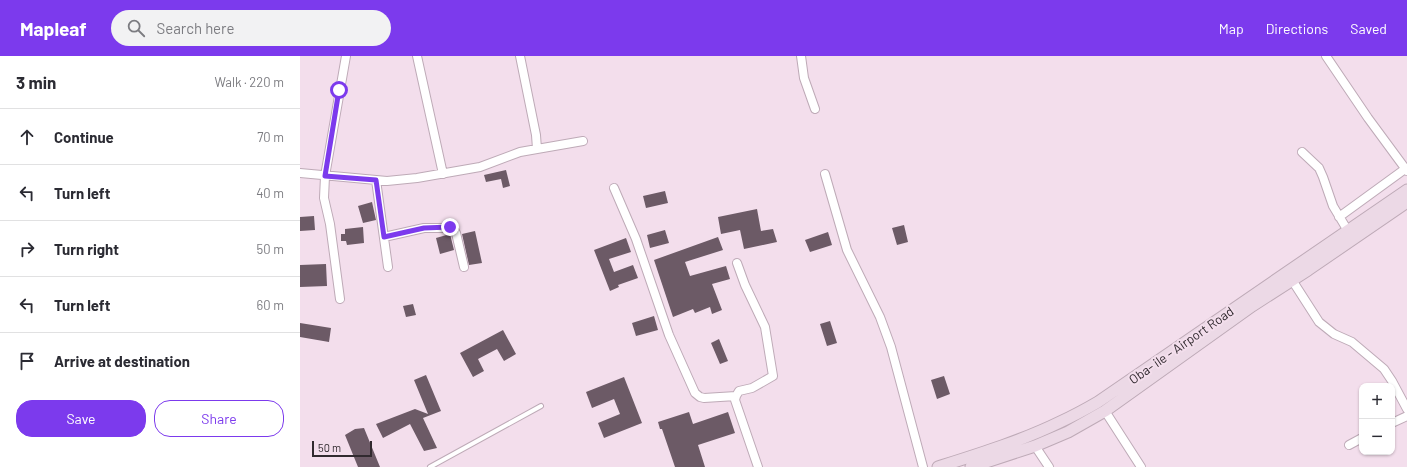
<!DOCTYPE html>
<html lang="en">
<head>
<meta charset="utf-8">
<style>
	body { margin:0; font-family:Barlow,sans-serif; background:#f2f2f3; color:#2b2b33 }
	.controls { position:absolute; right:12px; bottom:12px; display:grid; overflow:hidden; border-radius:8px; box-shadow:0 1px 3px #0004 }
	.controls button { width:36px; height:36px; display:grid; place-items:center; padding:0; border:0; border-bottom:1px solid #e1e1e2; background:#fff; color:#2b2b33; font:20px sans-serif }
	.scale { position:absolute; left:12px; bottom:10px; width:60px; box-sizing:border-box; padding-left:4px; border:2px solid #312a2f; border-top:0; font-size:11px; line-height:14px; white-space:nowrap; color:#312a2f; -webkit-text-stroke:3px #f3deec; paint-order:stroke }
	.stop { position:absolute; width:12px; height:12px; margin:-9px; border:3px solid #7c3aed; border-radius:50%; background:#fff }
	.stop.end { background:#7c3aed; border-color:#fff; box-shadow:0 1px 4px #0008 }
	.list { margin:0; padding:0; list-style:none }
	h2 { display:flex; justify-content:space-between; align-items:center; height:52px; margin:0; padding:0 16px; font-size:17px }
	h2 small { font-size:13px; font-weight:400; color:#7c7c81 }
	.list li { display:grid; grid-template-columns:26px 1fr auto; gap:12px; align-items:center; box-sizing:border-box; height:56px; padding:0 16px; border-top:1px solid #e1e1e2 }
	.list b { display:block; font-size:15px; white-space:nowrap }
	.list em { font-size:13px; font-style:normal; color:#7c7c81 }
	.actions { display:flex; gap:8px; padding:12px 16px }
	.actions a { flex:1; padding:9px 0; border:1px solid #7c3aed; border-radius:16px; text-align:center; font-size:14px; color:#7c3aed }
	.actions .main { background:#7c3aed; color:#fff }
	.icon { flex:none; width:22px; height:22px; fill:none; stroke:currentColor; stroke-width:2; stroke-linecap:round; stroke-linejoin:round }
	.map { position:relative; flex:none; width:1107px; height:411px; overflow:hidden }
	header { display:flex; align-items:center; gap:24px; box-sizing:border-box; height:56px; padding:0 20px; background:#7c3aed; color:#fff }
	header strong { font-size:19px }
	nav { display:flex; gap:22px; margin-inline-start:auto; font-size:14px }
	.search { width:280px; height:36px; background:#f2f2f3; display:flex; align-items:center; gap:10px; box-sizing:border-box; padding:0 14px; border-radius:22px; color:#7c7c81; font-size:15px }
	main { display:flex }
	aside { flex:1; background:#fff }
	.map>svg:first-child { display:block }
	.building { fill:#6c5a66 }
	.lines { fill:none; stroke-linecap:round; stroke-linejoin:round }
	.service-casing { stroke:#beaab7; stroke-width:6 }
	.minor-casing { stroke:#beaab7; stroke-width:10 }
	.secondary-casing { stroke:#beaab7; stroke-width:13 }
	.service { stroke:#fff; stroke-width:4 }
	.minor { stroke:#fff; stroke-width:8 }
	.secondary { stroke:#ecd9e6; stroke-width:11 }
	.route { stroke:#7c3aed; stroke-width:5 }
	.labels { text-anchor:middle; stroke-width:4; stroke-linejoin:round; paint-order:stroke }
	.street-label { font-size:13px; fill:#312a2f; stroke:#f3deec }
</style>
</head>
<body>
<header>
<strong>Mapleaf</strong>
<div class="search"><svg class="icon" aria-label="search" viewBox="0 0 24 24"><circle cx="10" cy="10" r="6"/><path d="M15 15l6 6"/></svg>Search here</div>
<nav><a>Map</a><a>Directions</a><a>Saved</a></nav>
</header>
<main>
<aside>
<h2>3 min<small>Walk · 220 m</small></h2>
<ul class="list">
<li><svg class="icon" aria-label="ahead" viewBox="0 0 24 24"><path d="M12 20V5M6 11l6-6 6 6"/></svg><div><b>Continue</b></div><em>70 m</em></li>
<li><svg class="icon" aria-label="left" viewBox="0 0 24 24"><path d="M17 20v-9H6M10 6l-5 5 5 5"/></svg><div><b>Turn left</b></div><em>40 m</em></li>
<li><svg class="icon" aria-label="right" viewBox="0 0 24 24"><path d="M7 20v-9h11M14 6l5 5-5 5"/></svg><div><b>Turn right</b></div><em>50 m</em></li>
<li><svg class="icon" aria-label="left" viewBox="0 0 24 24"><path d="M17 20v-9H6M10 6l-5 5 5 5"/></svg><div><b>Turn left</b></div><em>60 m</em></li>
<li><svg class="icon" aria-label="arrive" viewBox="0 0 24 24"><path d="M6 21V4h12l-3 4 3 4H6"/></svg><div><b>Arrive at destination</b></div></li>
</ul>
<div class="actions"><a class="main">Save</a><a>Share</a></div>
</aside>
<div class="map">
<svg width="1107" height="411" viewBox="0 0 1107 411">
	<rect width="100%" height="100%" fill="#f3deec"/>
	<path class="building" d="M206 114 210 130 203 132 201 123 186 126 184 119Z
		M365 135 368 147 346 152 343 140Z
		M72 146 76 164 63 167 58 150Z
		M457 153 461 175 473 173 477 186 444 193 440 174 421 178 418 161Z
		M14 160 15 174 0 175V161Z
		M604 169 608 186 597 189 592 172Z
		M63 171 64 187 47 189 46 185H41V178H45V173Z
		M365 174 369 187 350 192 347 179Z
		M175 175 182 207 169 209 162 178Z
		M528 176 532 189 510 196 505 184Z
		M150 178 154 194 140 198 136 182Z
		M418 181 423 194 385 206 390 220 426 210 430 223 412 228 422 254 412 258 410 251 395 257 393 253 373 261 354 204Z
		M326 182 331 196 309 203 314 216 333 209 338 222 318 229 319 231 310 235 294 194Z
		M26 208 27 230 0 231V209Z
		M113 248 116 259 106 261 103 250Z
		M354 260 358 274 336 280 332 267Z
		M530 265 537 287 527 290 520 268Z
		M0 267 31 272 29 286 0 281Z
		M203 274 216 298 204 305 197 293 178 303 184 315 173 321 160 297Z
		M419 283 428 305 420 308 411 287Z
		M126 319 141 355 123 362 137 392 124 395 110 368 83 382 76 368 115 353 128 358 114 324Z
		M644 320 650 338 637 343 631 324Z
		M324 321 342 367 304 382 298 367 320 358 314 343 292 352 286 336Z
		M389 356 393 368 428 356 435 377 398 389 405 411H375L362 373H360L358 366Z
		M64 372 80 411H58L45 379 55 373Z"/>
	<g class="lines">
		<g class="service-casing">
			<path id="service" d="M130 411 241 350"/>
		</g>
		<g class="minor-casing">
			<path id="minor" d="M117 0 143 118
				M501 0 504 22 515 53
				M1026 0 1068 62 1107 115
				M237 93 283 85
				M1002 96 1019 112 1023 121 1033 150 1048 175
				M0 117 87 125 117 122 180 111 220 96 237 93 236 79 220 0
				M525 118 547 194 580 261 591 291 623 411
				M76 124 88 211
				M314 132 336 183 369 279 395 337 400 341 404 342 436 340
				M1039 161 1105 113
				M84 181 124 172H153L156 177 164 211
				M437 207 445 229 465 271 473 320 452 332 439 335 436 340 435 344 458 411
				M992 224 1019 266 1034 278 1052 286 1084 313 1092 325 1107 353
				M40 243 30 168 24 142 25 120 46 0
				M805 355 841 411
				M1092 367 1107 360
				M1049 389 1062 382
				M735 390 749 411"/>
		</g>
		<g class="secondary-casing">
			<path id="secondary" d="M638 411C679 398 721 385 760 366 773 360 786 353 798 346L1107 134
				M671 411 735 390 768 376 805 355 952 250 1008 214 1107 146"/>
		</g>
		<use href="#service" class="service"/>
		<use href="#minor" class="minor"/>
		<use href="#secondary" class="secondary"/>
	</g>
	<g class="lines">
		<path class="route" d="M39 34 25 120 76 124 84 181 124 172 150 171"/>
	</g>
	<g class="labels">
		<g class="street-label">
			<text transform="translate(881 289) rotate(-35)" y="5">Oba- ile - Airport Road</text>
		</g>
	</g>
</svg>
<div class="controls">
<button>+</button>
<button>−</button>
</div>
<div class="scale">50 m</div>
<div class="stop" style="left:39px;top:34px"></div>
<div class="stop end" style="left:150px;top:171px"></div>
</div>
</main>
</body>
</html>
